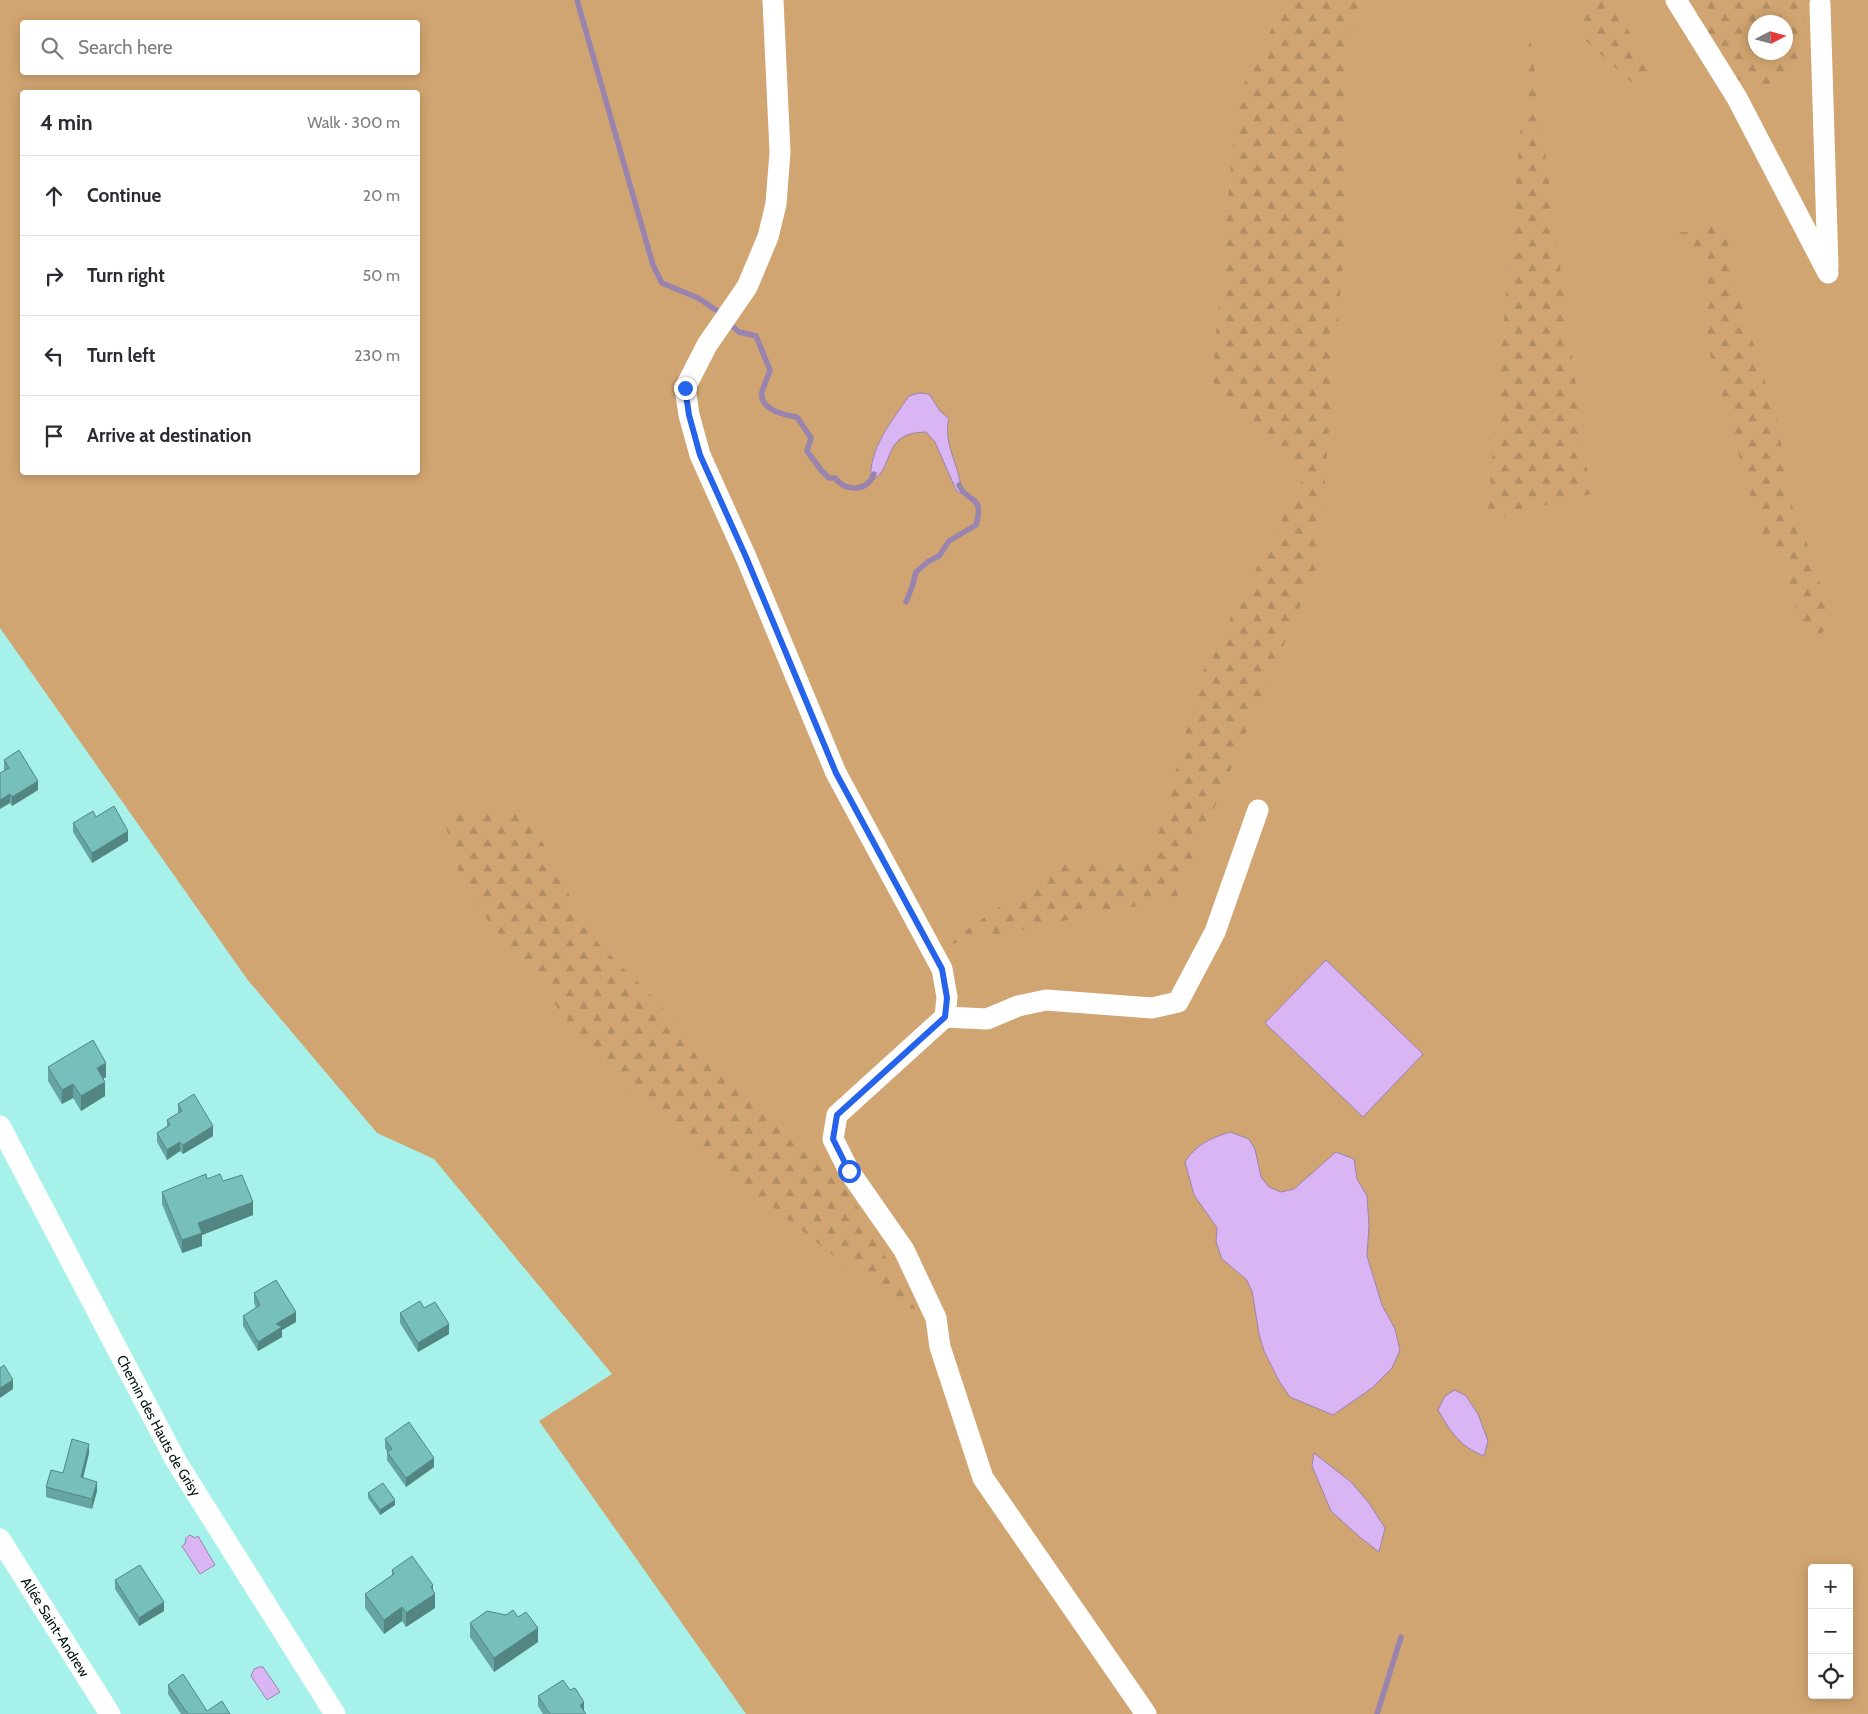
<!DOCTYPE html>
<html lang="en">
<head>
<meta charset="utf-8">
<style>
	body { margin:0; font-family:Cabin,sans-serif; background:#f7f7f7; color:#2b2b33 }
	.controls { position:absolute; right:15px; bottom:15px; display:grid; overflow:hidden; border-radius:5px; box-shadow:0 2px 12px #0003 }
	.controls button { width:45px; height:45px; display:grid; place-items:center; padding:0; border:0; border-bottom:1px solid #e1e1e2; background:#fff; color:#2b2b33; font:25px sans-serif }
	.compass { position:absolute; left:1748px; top:15px; width:45px; height:45px; border-radius:50%; background:#fff; box-shadow:0 2px 12px #0003; rotate:84deg }
	.stop { position:absolute; width:15px; height:15px; margin:-11px; border:4px solid #2563eb; border-radius:50%; background:#fff }
	.stop.end { background:#2563eb; border-color:#fff; box-shadow:0 1px 5px #0008 }
	.list { margin:0; padding:0; list-style:none }
	h2 { display:flex; justify-content:space-between; align-items:center; height:65px; margin:0; padding:0 20px; font-size:21px }
	h2 small { font-size:16px; font-weight:400; color:#7c7c81 }
	.list li { display:grid; grid-template-columns:32px 1fr auto; gap:15px; align-items:center; box-sizing:border-box; height:80px; padding:0 20px; border-top:1px solid #e1e1e2 }
	.list b { display:block; font-size:19px; white-space:nowrap }
	.list em { font-size:16px; font-style:normal; color:#7c7c81 }
	.icon { flex:none; width:28px; height:28px; fill:none; stroke:currentColor; stroke-width:2; stroke-linecap:round; stroke-linejoin:round }
	.map { position:relative; flex:none; width:1868px; height:1714px; overflow:hidden }
	.search { position:absolute; background:#fff; box-shadow:0 2px 12px #0003; left:20px; top:20px; width:400px; height:55px; display:flex; align-items:center; gap:12px; box-sizing:border-box; padding:0 18px; border-radius:5px; color:#7c7c81; font-size:19px }
	.panel { position:absolute; background:#fff; box-shadow:0 2px 12px #0003; left:20px; top:90px; width:400px; height:385px; border-radius:5px }
	.map>svg:first-child { display:block }
	.green { fill:#d1a571; fill-rule:evenodd }
	.forest { fill:url(#forest-firs); fill-rule:evenodd }
	.water { fill:#d9b5f3; stroke:#9884af }
	.lines { fill:none; stroke-linecap:round; stroke-linejoin:round }
	.stream { stroke:#9884af; stroke-width:5.5 }
	.minor { stroke:#fff; stroke-width:21 }
	.wall { fill:#65a4a0 }
	.shaded-wall { fill:#538682 }
	.building { fill:#76bfba; stroke:#538682 }
	.route { stroke:#2563eb; stroke-width:6 }
	.labels { text-anchor:middle; stroke-width:4; stroke-linejoin:round; paint-order:stroke }
	.street-label { font-size:14px; fill:#001211; stroke:#b4fef9 }
</style>
</head>
<body>
<div class="map">
<svg width="1868" height="1714" viewBox="0 0 1868 1714">
	<defs>
		<pattern id="forest-firs" width="22" height="20" patternUnits="userSpaceOnUse" patternTransform="scale(1.25)"><rect width="22" height="20" fill="#d1a571"/><path d="M5 1l3.5 6h-7zM16 11l3.5 6h-7z" fill="#b28d61"/></pattern>
	</defs>
	<rect width="100%" height="100%" fill="#a7f1eb"/>
	<path class="green" d="M0 0H1868V1714H746L539 1421 612 1374 434 1159 377 1133 247 979 0 628ZM22 22H418V72H22ZM1756 22H1786V52H1756ZM22 92H418V472H22ZM1812 1568H1849V1695H1812Z"/>
	<path class="forest" d="M1286 0H1366L1345 44 1344 248 1318 564 1176 898 945 945 1061 864 1152 858 1202 673 1305 475 1212 381 1237 98Z
		M1578 0H1613L1616 9 1652 71 1639 89 1585 40Z
		M1687 0H1808L1794 76 1763 98 1754 85 1734 78 1709 33ZM1756 22H1786V52H1756Z
		M1529 30 1590 494 1487 520Z
		M1704 220 1724 221 1736 288 1777 420 1792 506 1811 553 1831 621 1821 634 1803 630 1780 552 1762 535 1707 344 1708 258 1679 246V232H1700Z
		M441 809 526 810 589 934 847 1189 928 1331 619 1085 464 890Z"/>
	<path class="water" d="M919 393 929 394 940 411 949 419C942 445 962 468 961 494L956 490 935 442 926 432C880 432 896 469 871 481 868 449 892 421 909 396Z
		M1326 960 1423 1054 1363 1117 1265 1023Z
		M1230 1132 1249 1139 1255 1149 1261 1177 1269 1187 1281 1192 1294 1189 1336 1152 1354 1159 1357 1179 1367 1196 1369 1225 1367 1256 1382 1305 1395 1329 1400 1350 1392 1368 1372 1388 1333 1415 1290 1397 1279 1381 1264 1351 1259 1334 1252 1291 1246 1279 1222 1259 1216 1242 1217 1228 1194 1195 1185 1162C1195 1145 1211 1138 1230 1132Z
		M1455 1390 1466 1396 1478 1414 1488 1441 1484 1456C1459 1446 1451 1432 1438 1410L1445 1396Z
		M1314 1453 1351 1482 1369 1503 1385 1528 1379 1552 1361 1538 1331 1511 1312 1466Z
		M190 1535 195 1538 198 1536 215 1565 200 1574 182 1546 185 1544 186 1538Z
		M259 1667H263L280 1692 267 1700 251 1676 254 1669Z"/>
	<g class="lines">
		<path class="stream" d="M577 0 653 265 662 283 698 298 716 310
			M731 325 739 332 756 336 770 370C768 377 764 385 762 392 759 410 785 415 797 417L811 438 807 451 821 470 829 478H835C846 492 867 492 874 474
			M906 602 912 587 916 572 929 561 939 556 949 541 976 525C985 493 967 504 959 485
			M1377 1714 1401 1637"/>
		<g class="minor">
			<path d="M773 0 780 152 776 204 768 237 747 287 707 345 685 388 689 415 700 455 746 557 836 773 942 969 947 997 945 1017 837 1115 833 1139 849 1171 904 1250 936 1318 940 1347 983 1478 1146 1714"/>
			<path d="M1676 0 1737 98 1828 273"/>
			<path d="M1820 4 1828 267"/>
			<path d="M945 1017 987 1019 1018 1006 1046 1000 1152 1008 1178 1002 1215 932 1258 810"/>
			<path id="s1" d="M0 1126 176 1461 335 1714"/>
			<path id="s2" d="M0 1539 110 1714"/>
		</g>
	</g>
	<path class="wall" d="M4 760 38 790 12 806 10 803 4 769Z
		M96 817 128 841 92 863 73 832V823Z
		M48 1067 106 1077 103 1079 105 1096 81 1111 73 1098 62 1104 48 1081Z
		M178 1104 213 1136 183 1154 180 1151 167 1160 157 1142V1133L167 1126V1120L178 1113Z
		M207 1179 223 1181 253 1215 202 1235V1246L182 1253 162 1204V1192Z
		M254 1293 296 1322 282 1330V1337L258 1351 243 1326V1316L256 1308 254 1303Z
		M400 1313 449 1334 418 1352 400 1323Z
		M385 1439 434 1467 406 1487 387 1460V1452L385 1448Z
		M89 1453 83 1478 97 1491 92 1509 46 1497V1487L63 1473Z
		M368 1493 395 1505 380 1515 368 1498Z
		M392 1570 433 1591 435 1608 406 1627 402 1621 384 1634 365 1608V1594L392 1575Z
		M115 1580 164 1611 139 1626 115 1589Z
		M518 1617 538 1642 494 1672 470 1637V1623Z
		M168 1685 207 1711 230 1714H181L168 1694Z
		M538 1696 586 1714H543L538 1706Z"/>
	<path class="shaded-wall" d="M38 781V790L12 806V797Z
		M10 794V803L0 809V800Z
		M128 831V841L92 863V853Z
		M106 1063V1077L97 1082V1068Z
		M105 1082V1096L81 1111V1096Z
		M73 1084V1098L62 1104V1090Z
		M213 1126V1136L183 1154V1145Z
		M180 1142V1151L167 1160V1150Z
		M253 1202V1215L202 1235V1246L182 1253V1240L198 1223Z
		M296 1312V1322L282 1330V1337L258 1351V1342L276 1324Z
		M449 1324V1334L418 1352V1343Z
		M13 1380V1389L0 1398V1388Z
		M89 1444V1453L81 1487V1477Z
		M434 1458V1467L406 1487V1478Z
		M97 1482V1491L92 1509V1499Z
		M395 1500V1505L380 1515V1510Z
		M433 1585V1595L435 1594V1608L406 1627V1613L431 1587Z
		M164 1602V1611L139 1626V1618Z
		M402 1607V1621L384 1634V1620Z
		M538 1628V1642L494 1672V1658Z
		M584 1702V1712L580 1705Z"/>
	<path class="building" d="M19 750 38 781 12 797 10 794 0 800V773L9 768 4 760Z
		M114 806 128 831 92 853 73 823 93 811 96 817Z
		M93 1040 106 1063 97 1068 105 1082 81 1096 73 1084 62 1090 48 1067Z
		M194 1094 213 1126 183 1145 180 1142 167 1150 157 1133 170 1125 167 1120 182 1111 178 1104Z
		M206 1174 207 1179 220 1174 223 1181 242 1175 253 1202 198 1223 202 1233 182 1240 162 1192Z
		M276 1280 296 1312 276 1324 282 1327 258 1342 243 1316 260 1305 254 1293Z
		M420 1301 424 1308 435 1302 449 1324 418 1343 400 1313Z
		M4 1365 13 1380 0 1388V1368Z
		M409 1422 434 1458 406 1478 387 1452 392 1449 385 1439Z
		M72 1439 89 1444 81 1477 97 1482 92 1499 46 1487 51 1470 63 1473Z
		M383 1483 395 1500 380 1510 368 1493Z
		M412 1556 433 1585 431 1587 435 1594 406 1613 402 1607 384 1620 365 1594 394 1574 392 1570Z
		M140 1565 164 1602 139 1618 115 1580Z
		M513 1610 518 1617 526 1612 538 1628 494 1658 470 1623 487 1611 506 1615Z
		M183 1674 207 1711 222 1701 230 1714H188L168 1685Z
		M563 1680 570 1690 575 1688 584 1702 580 1705 586 1714H550L538 1696Z"/>
	<g class="lines">
		<path class="route" d="M685 388 689 415 700 455 746 557 836 773 942 969 947 998 945 1017 837 1115 833 1139 849 1171"/>
	</g>
	<g class="labels">
		<g class="street-label">
			<text dy="5" stroke="none"><textPath href="#s1" startOffset="339">Chemin des Hauts de Grisy</textPath></text>
			<text dy="5" stroke="none"><textPath href="#s2" startOffset="104">Allée Saint-Andrew</textPath></text>
		</g>
	</g>
</svg>
<div class="controls">
<button>+</button>
<button>−</button>
<button><svg class="icon" aria-label="locate" viewBox="0 0 24 24"><circle cx="12" cy="12" r="6"/><path d="M12 2v4M12 18v4M2 12h4M18 12h4"/></svg></button>
</div>
<svg class="compass" viewBox="-18 -18 36 36"><path d="M0-13l5 13h-10z" fill="#e53935"/><path d="M0 13l5-13h-10z" fill="#7c7c81"/></svg>
<div class="stop" style="left:849px;top:1171px"></div>
<div class="stop end" style="left:685px;top:388px"></div>
<div class="search"><svg class="icon" aria-label="search" viewBox="0 0 24 24"><circle cx="10" cy="10" r="6"/><path d="M15 15l6 6"/></svg>Search here</div>
<section class="panel">
<h2>4 min<small>Walk · 300 m</small></h2>
<ul class="list">
<li><svg class="icon" aria-label="ahead" viewBox="0 0 24 24"><path d="M12 20V5M6 11l6-6 6 6"/></svg><div><b>Continue</b></div><em>20 m</em></li>
<li><svg class="icon" aria-label="right" viewBox="0 0 24 24"><path d="M7 20v-9h11M14 6l5 5-5 5"/></svg><div><b>Turn right</b></div><em>50 m</em></li>
<li><svg class="icon" aria-label="left" viewBox="0 0 24 24"><path d="M17 20v-9H6M10 6l-5 5 5 5"/></svg><div><b>Turn left</b></div><em>230 m</em></li>
<li><svg class="icon" aria-label="arrive" viewBox="0 0 24 24"><path d="M6 21V4h12l-3 4 3 4H6"/></svg><div><b>Arrive at destination</b></div></li>
</ul>
</section>
</div>
</body>
</html>
